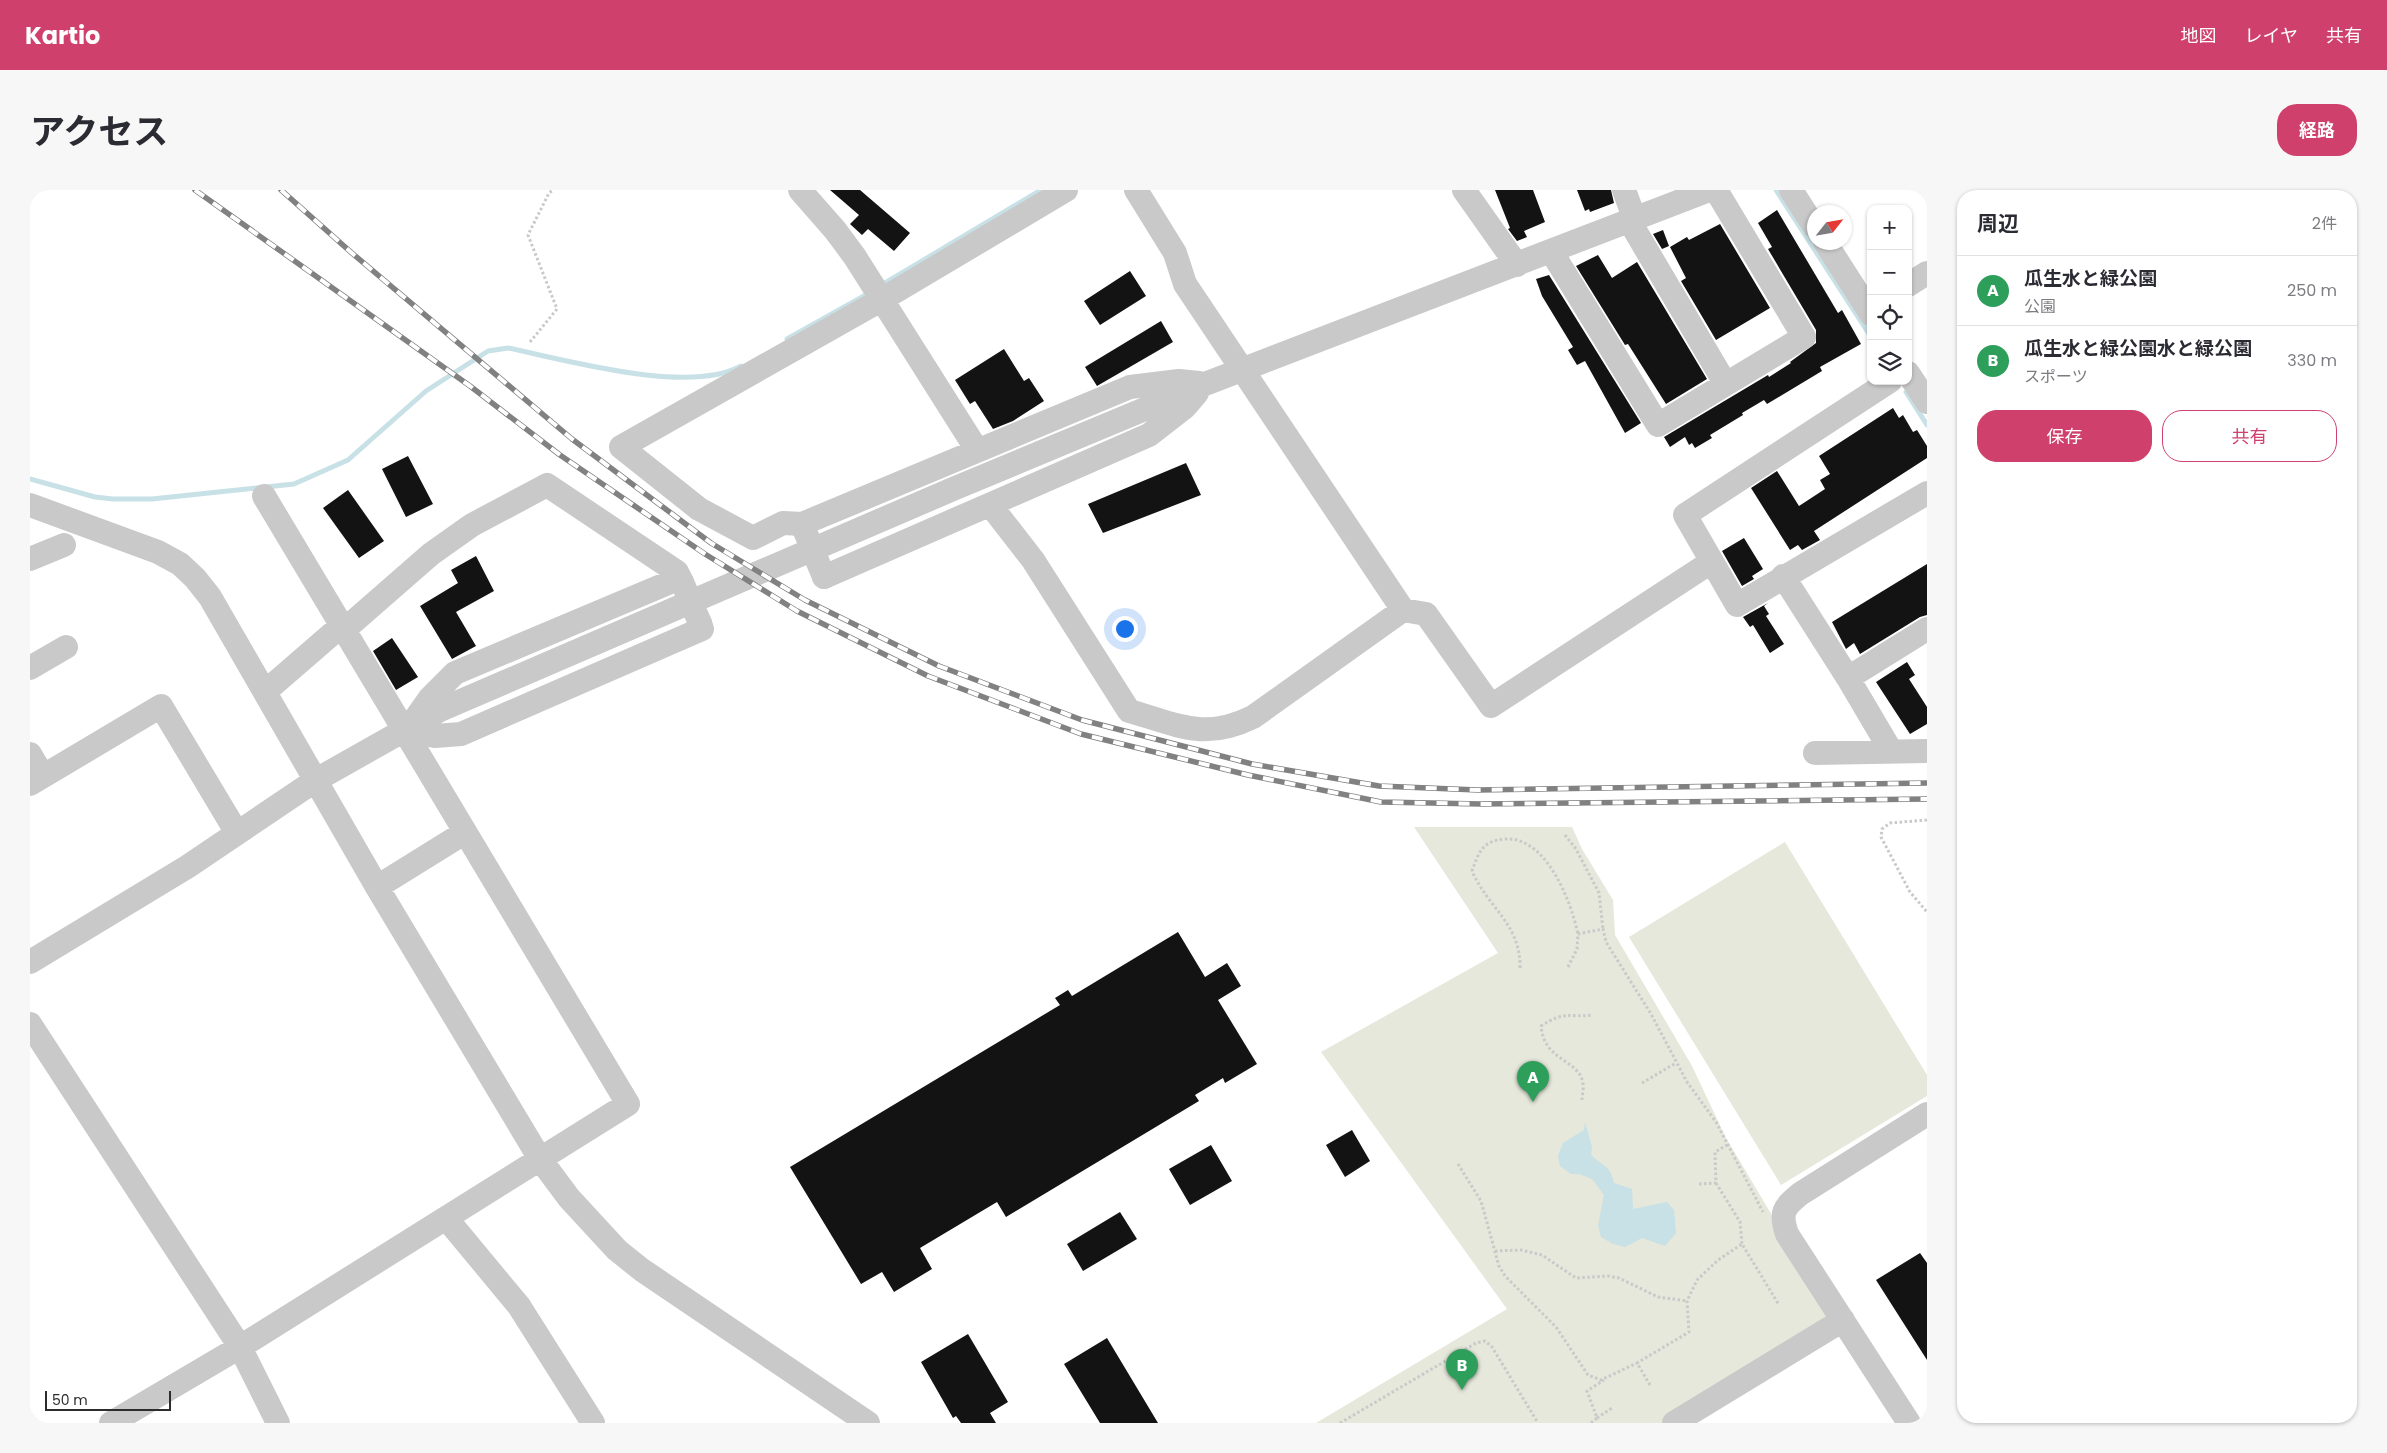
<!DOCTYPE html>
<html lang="ja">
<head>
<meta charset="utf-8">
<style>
	body { margin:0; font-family:Poppins,"Noto Sans JP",sans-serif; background:#f7f7f7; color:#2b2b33 }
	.controls { position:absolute; right:15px; top:15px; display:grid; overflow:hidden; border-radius:10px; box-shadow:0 1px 4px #0004 }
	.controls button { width:45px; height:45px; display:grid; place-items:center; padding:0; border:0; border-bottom:1px solid #e1e1e2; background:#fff; color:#2b2b33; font:25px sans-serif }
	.compass { position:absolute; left:1777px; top:15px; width:45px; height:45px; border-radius:50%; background:#fff; box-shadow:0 1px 4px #0004; rotate:59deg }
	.scale { position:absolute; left:15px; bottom:12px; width:126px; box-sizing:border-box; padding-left:5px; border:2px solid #2c2c2c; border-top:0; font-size:14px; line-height:18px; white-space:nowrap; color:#2c2c2c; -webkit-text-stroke:4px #fff; paint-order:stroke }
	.you { position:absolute; left:1094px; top:438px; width:18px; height:18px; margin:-12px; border:4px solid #fff; border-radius:50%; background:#1a73e8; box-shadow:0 0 0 8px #1a73e833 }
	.badge { display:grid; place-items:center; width:32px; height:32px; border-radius:50%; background:#cf416c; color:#fff; font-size:16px; font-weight:700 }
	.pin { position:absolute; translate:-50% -41px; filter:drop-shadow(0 1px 2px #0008) }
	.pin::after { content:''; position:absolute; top:26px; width:18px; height:15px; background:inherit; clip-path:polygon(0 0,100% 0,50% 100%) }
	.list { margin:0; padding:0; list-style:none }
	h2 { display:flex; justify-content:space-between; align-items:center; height:65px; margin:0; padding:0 20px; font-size:21px }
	h2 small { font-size:16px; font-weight:400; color:#7c7c81 }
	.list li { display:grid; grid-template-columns:32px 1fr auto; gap:15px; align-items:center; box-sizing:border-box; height:70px; padding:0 20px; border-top:1px solid #e1e1e2 }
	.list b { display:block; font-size:19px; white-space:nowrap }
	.list p { margin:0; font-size:16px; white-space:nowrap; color:#7c7c81 }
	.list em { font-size:16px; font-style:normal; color:#7c7c81 }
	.actions { display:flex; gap:10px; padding:15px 20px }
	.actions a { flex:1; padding:11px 0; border:1px solid #cf416c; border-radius:20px; text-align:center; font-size:18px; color:#cf416c }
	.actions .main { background:#cf416c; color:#fff }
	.icon { flex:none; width:28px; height:28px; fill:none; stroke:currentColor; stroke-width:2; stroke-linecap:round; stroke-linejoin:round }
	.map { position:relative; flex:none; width:1897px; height:1233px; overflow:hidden; border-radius:20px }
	header { display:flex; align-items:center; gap:30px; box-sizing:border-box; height:70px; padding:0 25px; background:#cf416c; color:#fff }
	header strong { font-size:24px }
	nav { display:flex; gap:28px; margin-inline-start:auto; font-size:18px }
	.intro { display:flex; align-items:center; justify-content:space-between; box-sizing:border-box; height:120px; padding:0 30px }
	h1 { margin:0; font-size:35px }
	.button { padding:12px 22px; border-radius:20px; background:#cf416c; color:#fff; font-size:18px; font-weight:700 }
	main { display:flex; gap:30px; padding:0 30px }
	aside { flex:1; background:#fff; border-radius:20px; box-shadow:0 1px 4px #0004 }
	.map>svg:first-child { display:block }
	.green { fill:#e5e8da }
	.water { fill:#c8e1e6 }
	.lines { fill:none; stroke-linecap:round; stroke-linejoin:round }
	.stream { stroke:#c8e1e6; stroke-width:5 }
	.building { fill:#131313 }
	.path { stroke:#c9c9c9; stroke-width:3; stroke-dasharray:2.5 2.5; stroke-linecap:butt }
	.minor { stroke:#c9c9c9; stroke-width:24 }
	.rail-casing { stroke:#818181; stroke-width:5.5 }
	.rail { stroke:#fff; stroke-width:4; stroke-dasharray:11; stroke-linecap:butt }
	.minor-bridge { stroke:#c9c9c9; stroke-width:24 }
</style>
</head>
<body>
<header>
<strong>Kartio</strong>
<nav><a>地図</a><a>レイヤ</a><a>共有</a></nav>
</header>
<div class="intro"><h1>アクセス</h1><a class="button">経路</a></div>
<main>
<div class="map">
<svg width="1897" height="1233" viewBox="0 0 1897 1233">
	<rect width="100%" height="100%" fill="#fff"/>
	<path class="green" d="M1384 637H1542L1552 659 1583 710 1585 745 1662 876 1696 948 1803 1128 1636 1233H1286L1477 1119 1291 862 1468 763Z
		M1755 652 1897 885V906L1751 995 1599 747Z"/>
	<path class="water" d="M1555 932 1562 957 1561 965C1573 977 1580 974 1584 993L1602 999 1603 1019 1637 1012 1644 1020 1646 1043 1635 1056 1612 1048 1595 1057 1583 1054 1571 1047 1568 1036 1574 1005 1562 989 1549 984H1541L1530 976 1528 966 1533 953 1554 940Z"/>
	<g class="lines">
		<path class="stream" d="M1746 0 1841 147
			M850 96 1011 0
			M757 149 841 102
			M1876 202 1897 235
			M0 289 65 307 83 309H122L264 294 318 270 396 201 458 161 478 158C536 170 659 205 711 176"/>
	</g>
	<path class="building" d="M800 0H830L880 43 864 61 838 39 832 45 820 34 829 25Z
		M1465 0H1503L1515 32 1494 41 1497 47 1487 51 1478 39 1480 38Z
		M1547 0H1581L1584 13 1560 22 1559 19 1555 21Z
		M1747 20 1808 123 1812 120 1831 154 1790 177 1792 181 1737 214 1734 210 1712 223 1713 225 1680 245 1682 248 1665 258 1662 253 1659 255 1655 247 1640 257 1634 247 1738 185 1739 187 1761 173 1760 172 1786 153V140L1738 59 1742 57 1728 33Z
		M1690 34 1740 118 1686 150 1651 91 1656 88 1640 57 1657 47 1659 50Z
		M1633 40 1639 56 1632 59 1623 44Z
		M1568 65 1582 88 1607 72 1677 189 1636 214 1598 154 1595 155 1546 76Z
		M1100 81 1116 106 1070 135 1054 111Z
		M1519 85 1611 233 1595 243 1555 171 1547 175 1538 160 1543 157 1512 106 1506 89Z
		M1131 131 1143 152 1067 196 1055 177Z
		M974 159 994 191 999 188 1014 211 983 231 963 239 945 211 940 214 925 190Z
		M1863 218 1869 228 1873 225 1883 242 1887 240 1897 256V268L1784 341 1790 350 1772 360 1768 355 1760 360 1721 298 1747 281 1769 316 1795 299 1790 290 1800 284 1789 266Z
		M378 266 403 314 376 327 352 279Z
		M1156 273 1171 305 1073 343 1058 314Z
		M318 300 354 351 329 368 293 318Z
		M1714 348 1733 379 1722 386 1724 389 1712 396 1692 361Z
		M446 366 464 401 426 422 446 456 422 469 390 416 428 393 421 380Z
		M1897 374V425L1890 427 1830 464 1824 453 1816 459 1802 432Z
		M1738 413 1734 416 1739 424 1736 426 1754 454 1740 463 1723 435 1720 437 1713 427Z
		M362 448 388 487 366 500 343 461Z
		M1877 472 1885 485 1879 489 1897 517V534L1880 544 1846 492Z
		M1148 742 1175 787 1197 773 1211 796 1188 810 1227 874 1195 893 1193 888 1165 905 1169 911 976 1027 967 1012 890 1058 902 1079 864 1102 852 1082 831 1094 760 977 1030 815 1025 808 1038 800 1042 806Z
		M1322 940 1340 971 1315 987 1296 955Z
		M1181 955 1202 991 1160 1015 1139 979Z
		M1090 1022 1107 1049 1053 1081 1037 1054Z
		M1890 1063 1897 1073V1170L1846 1090Z
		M938 1144 978 1212 960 1223 966 1233H931L926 1226 923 1228 891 1172Z
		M1077 1148 1128 1233H1070L1034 1174Z"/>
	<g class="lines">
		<path class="path" d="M500 152 527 119 498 45 519 3 523 0
			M1897 630 1860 633 1852 639 1851 647 1880 702 1897 722
			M1535 645 1546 659 1569 703 1573 739
			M1538 777 1547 759 1548 744 1573 739 1576 752 1621 824 1657 892 1686 932 1733 1022
			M1490 778C1491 734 1458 718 1442 681 1449 662 1452 651 1475 649 1516 646 1541 711 1548 744
			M1612 893 1646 873
			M1552 910C1552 905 1554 899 1553 894 1550 869 1514 872 1511 836 1536 820 1538 828 1563 825
			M1428 974 1451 1011 1469 1076 1475 1086 1526 1137 1558 1185 1571 1190 1607 1173
			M1686 993 1710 1032 1712 1055
			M1669 994 1686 993 1685 962 1697 955
			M1465 1061 1491 1060 1512 1065 1546 1088 1578 1086 1589 1088 1628 1107 1657 1111
			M1620 1195 1607 1173 1659 1142 1657 1111 1667 1090 1688 1070 1712 1054 1749 1115
			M1567 1228 1582 1218
			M1310 1233 1446 1153 1455 1151 1462 1157 1508 1233
			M1561 1233 1567 1228 1557 1201 1574 1190"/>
		<path class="minor" d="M770 0 805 40 825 67 947 260
			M1036 0 851 110 591 257 669 319 723 348 753 333 772 334 1100 197 1149 191 1169 193
			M1106 0 1145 63 1155 94 1373 420 1396 424 1461 516 1681 372
			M1434 0 1487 75
			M1594 0 1605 30
			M1761 0 1784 36
			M1600 32 1695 193
			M1795 52 1841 124
			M1521 61 1628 235 1774 147 1686 0
			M1878 95 1897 83
			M1878 183 1897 212
			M1860 191 1655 325 1707 415 1897 303
			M0 315 128 362 150 374 165 388 180 407 347 697 510 969 539 1008 587 1060 612 1080 838 1233
			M961 316 1003 370 1099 521C1149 535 1174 551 1223 527L1373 420
			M0 369 34 355
			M1753 386 1818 488 1897 439
			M794 387 1119 245 1155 217 1167 203
			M314 440 401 364 442 335 517 295 647 382 652 392
			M0 478 36 457
			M1818 488 1861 561
			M236 501 311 436
			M383 532 400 508 425 483 650 388
			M373 539 405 546 431 544 672 439 670 433
			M1785 563 1897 561
			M0 564 13 586
			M0 594 131 516 207 643
			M347 697 434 643
			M0 772 157 677 286 590 410 520 923 299 1175 194 1679 0
			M0 834 210 1157 248 1233
			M416 1028 489 1116 563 1233
			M81 1233 210 1157 598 914 234 306
			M1644 1233 1813 1130
			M1879 1233 1757 1044C1750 1023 1753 1018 1770 1004L1897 924"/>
		<g class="rail-casing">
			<path id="rail" d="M165 0 440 196 530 265 675 364 767 421 898 486 1051 544 1218 585 1351 612 1451 614 1897 609
				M251 0 323 64 542 249 681 353 775 410 909 476 1052 530 1222 574 1349 596 1448 600 1897 593"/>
		</g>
		<use href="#rail" class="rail"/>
		<path class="minor-bridge" d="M772 334 794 387
			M652 392 670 433"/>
	</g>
</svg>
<div class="controls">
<button>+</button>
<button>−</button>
<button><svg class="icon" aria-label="locate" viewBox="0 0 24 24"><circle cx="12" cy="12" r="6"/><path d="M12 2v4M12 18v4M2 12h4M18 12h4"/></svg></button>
<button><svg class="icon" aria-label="layers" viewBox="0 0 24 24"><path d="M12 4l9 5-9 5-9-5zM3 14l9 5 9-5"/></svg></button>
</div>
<svg class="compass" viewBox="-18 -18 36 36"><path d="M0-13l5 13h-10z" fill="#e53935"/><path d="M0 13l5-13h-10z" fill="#7c7c81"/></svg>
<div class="scale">50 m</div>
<div class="you"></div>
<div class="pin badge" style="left:1503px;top:912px;background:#2e9e5b">A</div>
<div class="pin badge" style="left:1432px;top:1200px;background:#2e9e5b">B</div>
</div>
<aside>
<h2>周辺<small>2件</small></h2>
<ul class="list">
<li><span class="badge" style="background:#2e9e5b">A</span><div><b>瓜生水と緑公園</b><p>公園</p></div><em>250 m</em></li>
<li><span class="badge" style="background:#2e9e5b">B</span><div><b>瓜生水と緑公園水と緑公園</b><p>スポーツ</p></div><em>330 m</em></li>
</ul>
<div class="actions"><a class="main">保存</a><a>共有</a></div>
</aside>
</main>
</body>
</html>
